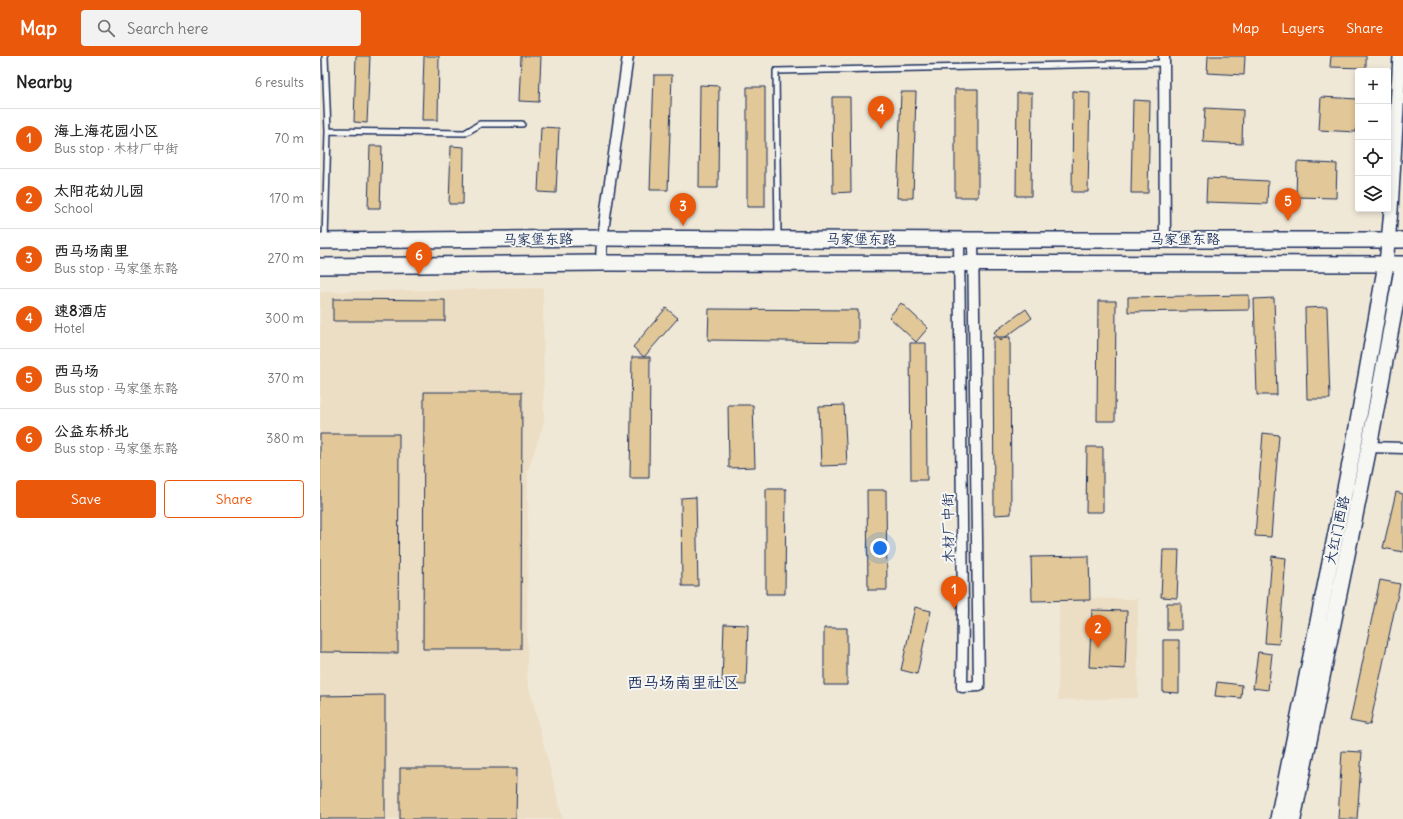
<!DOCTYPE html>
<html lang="en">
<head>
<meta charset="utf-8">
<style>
	body { margin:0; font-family:Delius,"LXGW WenKai TC",sans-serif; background:#f2f2f2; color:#222 }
	.controls { position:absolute; right:12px; top:12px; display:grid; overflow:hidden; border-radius:4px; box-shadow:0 2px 6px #0003 }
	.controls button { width:36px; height:36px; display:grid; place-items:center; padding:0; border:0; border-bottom:1px solid #e0e0e0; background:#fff; color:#222; font:20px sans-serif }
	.you { position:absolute; left:560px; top:492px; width:14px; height:14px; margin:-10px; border:3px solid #fff; border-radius:50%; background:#1a73e8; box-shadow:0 0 0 6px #1a73e833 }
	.badge { display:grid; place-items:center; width:26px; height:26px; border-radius:50%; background:#ea580c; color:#fff; font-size:13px; font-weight:700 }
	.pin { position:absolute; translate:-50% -33px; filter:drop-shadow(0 1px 2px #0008) }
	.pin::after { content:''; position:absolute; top:21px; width:14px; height:12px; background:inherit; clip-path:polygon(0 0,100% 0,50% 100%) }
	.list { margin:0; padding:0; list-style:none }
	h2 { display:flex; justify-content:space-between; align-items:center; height:52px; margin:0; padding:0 16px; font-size:17px }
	h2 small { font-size:13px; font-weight:400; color:#767676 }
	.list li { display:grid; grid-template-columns:26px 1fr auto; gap:12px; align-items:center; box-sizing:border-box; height:60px; padding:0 16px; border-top:1px solid #e0e0e0 }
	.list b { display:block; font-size:15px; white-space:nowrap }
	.list p { margin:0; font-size:13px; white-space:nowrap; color:#767676 }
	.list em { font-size:13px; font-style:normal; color:#767676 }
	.actions { display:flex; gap:8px; padding:12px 16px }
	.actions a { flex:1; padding:9px 0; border:1px solid #ea580c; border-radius:4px; text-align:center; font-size:14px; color:#ea580c }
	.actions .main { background:#ea580c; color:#fff }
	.icon { flex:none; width:22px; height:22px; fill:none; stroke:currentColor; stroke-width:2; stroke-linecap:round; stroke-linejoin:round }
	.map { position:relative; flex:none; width:1083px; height:763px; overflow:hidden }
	header { display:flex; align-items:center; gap:24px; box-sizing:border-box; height:56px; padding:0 20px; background:#ea580c; color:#fff }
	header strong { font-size:19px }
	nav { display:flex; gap:22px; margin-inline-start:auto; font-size:14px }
	.search { width:280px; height:36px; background:#f2f2f2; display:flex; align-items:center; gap:10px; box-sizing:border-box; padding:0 14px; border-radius:4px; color:#767676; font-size:15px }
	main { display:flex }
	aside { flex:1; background:#fff }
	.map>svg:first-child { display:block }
	.built { fill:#ecdec4 }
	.building { fill:#e2c898; stroke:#1b2f5e }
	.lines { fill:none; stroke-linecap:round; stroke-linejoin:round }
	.service-casing { stroke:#1b2f5e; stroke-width:8 }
	.minor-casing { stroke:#1b2f5e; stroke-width:13 }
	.tertiary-casing { stroke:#1b2f5e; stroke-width:16 }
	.secondary-casing { stroke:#1b2f5e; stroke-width:18 }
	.service { stroke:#f6f6f2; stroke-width:5 }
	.minor { stroke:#f6f6f2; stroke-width:10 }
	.tertiary { stroke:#f6f6f2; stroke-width:13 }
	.secondary { stroke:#f6f6f2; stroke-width:15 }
	.labels { text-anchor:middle; stroke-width:4; stroke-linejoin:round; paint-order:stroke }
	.street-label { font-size:14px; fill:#1b2f5e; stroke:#f6f6f2 }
	.quarter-label { font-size:16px; fill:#1b2f5e; stroke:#f6f6f2 }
</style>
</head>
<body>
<header>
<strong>Map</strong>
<div class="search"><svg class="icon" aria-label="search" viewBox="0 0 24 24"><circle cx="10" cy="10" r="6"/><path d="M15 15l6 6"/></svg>Search here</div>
<nav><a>Map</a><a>Layers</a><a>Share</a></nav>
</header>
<main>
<aside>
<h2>Nearby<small>6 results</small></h2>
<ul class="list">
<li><span class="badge">1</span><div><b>海上海花园小区</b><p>Bus stop · 木材厂中街</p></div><em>70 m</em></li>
<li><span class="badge">2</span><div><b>太阳花幼儿园</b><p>School</p></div><em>170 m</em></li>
<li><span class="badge">3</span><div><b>西马场南里</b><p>Bus stop · 马家堡东路</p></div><em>270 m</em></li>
<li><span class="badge">4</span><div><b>速8酒店</b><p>Hotel</p></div><em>300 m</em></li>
<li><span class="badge">5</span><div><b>西马场</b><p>Bus stop · 马家堡东路</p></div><em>370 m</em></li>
<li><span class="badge">6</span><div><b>公益东桥北</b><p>Bus stop · 马家堡东路</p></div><em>380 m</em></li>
</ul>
<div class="actions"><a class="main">Save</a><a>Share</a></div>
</aside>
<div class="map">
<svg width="1083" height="763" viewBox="0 0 1083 763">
	<rect width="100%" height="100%" fill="#f0e8d7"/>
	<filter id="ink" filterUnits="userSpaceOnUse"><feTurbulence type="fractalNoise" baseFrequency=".025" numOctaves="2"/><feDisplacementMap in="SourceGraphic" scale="8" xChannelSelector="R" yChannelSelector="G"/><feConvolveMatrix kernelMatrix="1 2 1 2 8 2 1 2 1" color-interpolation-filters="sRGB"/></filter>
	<g filter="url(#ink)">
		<path class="built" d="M223 232 224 366 208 415 207 623 243 763H0V236Z
			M739 542 818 543V642L738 644Z"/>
		<path class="building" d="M36 0H50L47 67 34 66Z
			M104 0H119L118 64H102Z
			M201 0H221L219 46 199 45Z
			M888 0H925L924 19 887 17Z
			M1011 0H1046V12L1010 11Z
			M334 19H352L348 134H330Z
			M380 29 399 30 398 132H379Z
			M427 31H445V151H427Z
			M635 33H658V141H635Z
			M753 35 770 36 768 136H752Z
			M581 36H596L593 142H577Z
			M697 37H712L711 140H696Z
			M512 41H530L531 136 513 137Z
			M1001 41 1038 43 1036 76 999 74Z
			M813 44 830 45 828 137H811Z
			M885 52 923 54 922 88 883 86Z
			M221 71 239 72 236 137 218 136Z
			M50 90H62L60 152H48Z
			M131 90 144 91 143 148H129Z
			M977 106 1017 108 1016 142 976 141Z
			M887 122 948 125 947 148 886 146Z
			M929 239V254L808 256V241Z
			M954 242 957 339H937L934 243Z
			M13 243 125 244V265H13Z
			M778 245H796L795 365H777Z
			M581 247 608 272 596 286 569 261Z
			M1007 251 1010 343H987L985 252Z
			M346 252 358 262 324 301 313 291Z
			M389 253 538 254V286L388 284Z
			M706 253 712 262 680 285 674 276Z
			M673 281H690L691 458 674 459Z
			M590 287H606L607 424H591Z
			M312 301H330L329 422H310Z
			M104 336H202L201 593H103Z
			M408 349H433L435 411 409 412Z
			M524 349 527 409 501 410 499 350Z
			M943 377 959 379 951 481 935 480Z
			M0 378H79L78 597 0 596Z
			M767 391H783V456H766Z
			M446 433H466L465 538H446Z
			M547 434H566L567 534H548Z
			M1076 436 1083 438V496L1063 492Z
			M376 441 378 530H362L361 442Z
			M843 494H859L857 542 841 541Z
			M769 500 770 544 712 545 711 501Z
			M952 500 966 502 959 588 945 587Z
			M1060 524 1080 528 1050 669 1030 665Z
			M847 547H861V574H847Z
			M595 551 611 555 597 618 581 614Z
			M772 554 807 555 805 613 769 611Z
			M404 568 428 569 426 629 402 628Z
			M504 572H527V629H504Z
			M843 584H859V637L843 636Z
			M938 596 952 598 948 634 933 632Z
			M897 626 922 629 921 642 895 640Z
			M65 639V763H0V640Z
			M1022 695 1042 696 1037 763H1018Z
			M80 712H197L196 763H80Z"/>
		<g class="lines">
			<g class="service-casing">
				<path id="service" d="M5 0 8 75 5 184
					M8 75 145 77 160 68H202
					M458 182 456 15 844 7"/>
			</g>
			<g class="minor-casing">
				<path id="minor" d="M844 0 845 183
					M639 184 643 554 642 631 659 630 653 184
					M281 207 282 182 308 0
					M1049 391 1083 392"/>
			</g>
			<g class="tertiary-casing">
				<path id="tertiary" d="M1066 208 1071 154 1080 0"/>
			</g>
			<g class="secondary-casing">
				<path id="secondary" d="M0 185 282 182 653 184H1083
					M0 210 281 207 1083 208
					M958 763 1034 388 1066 208
					M973 763 1049 391 1083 208"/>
			</g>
			<use href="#service" class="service"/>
			<use href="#minor" class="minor"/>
			<use href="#tertiary" class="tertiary"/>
			<use href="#secondary" class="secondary"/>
		</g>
	</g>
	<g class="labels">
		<g class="street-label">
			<text transform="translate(218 183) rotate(-1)" y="5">马家堡东路</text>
			<text transform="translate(541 183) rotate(1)" y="5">马家堡东路</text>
			<text x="865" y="188">马家堡东路</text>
			<text transform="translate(628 472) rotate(-91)" y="5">木材厂中街</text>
			<text transform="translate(1017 474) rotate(-78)" y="5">大红门西路</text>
		</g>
		<g class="quarter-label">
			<text x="363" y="632">西马场南里社区</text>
		</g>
	</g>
</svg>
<div class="controls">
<button>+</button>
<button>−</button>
<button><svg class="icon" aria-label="locate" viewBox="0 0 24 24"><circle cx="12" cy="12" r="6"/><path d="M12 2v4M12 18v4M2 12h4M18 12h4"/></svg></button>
<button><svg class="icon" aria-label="layers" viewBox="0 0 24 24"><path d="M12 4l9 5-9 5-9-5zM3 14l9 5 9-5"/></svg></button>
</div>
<div class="you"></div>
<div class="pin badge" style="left:634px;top:553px">1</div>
<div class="pin badge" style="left:778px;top:592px">2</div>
<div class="pin badge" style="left:363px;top:170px">3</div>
<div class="pin badge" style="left:561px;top:73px">4</div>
<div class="pin badge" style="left:968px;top:165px">5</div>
<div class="pin badge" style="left:99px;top:219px">6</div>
</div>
</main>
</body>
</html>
